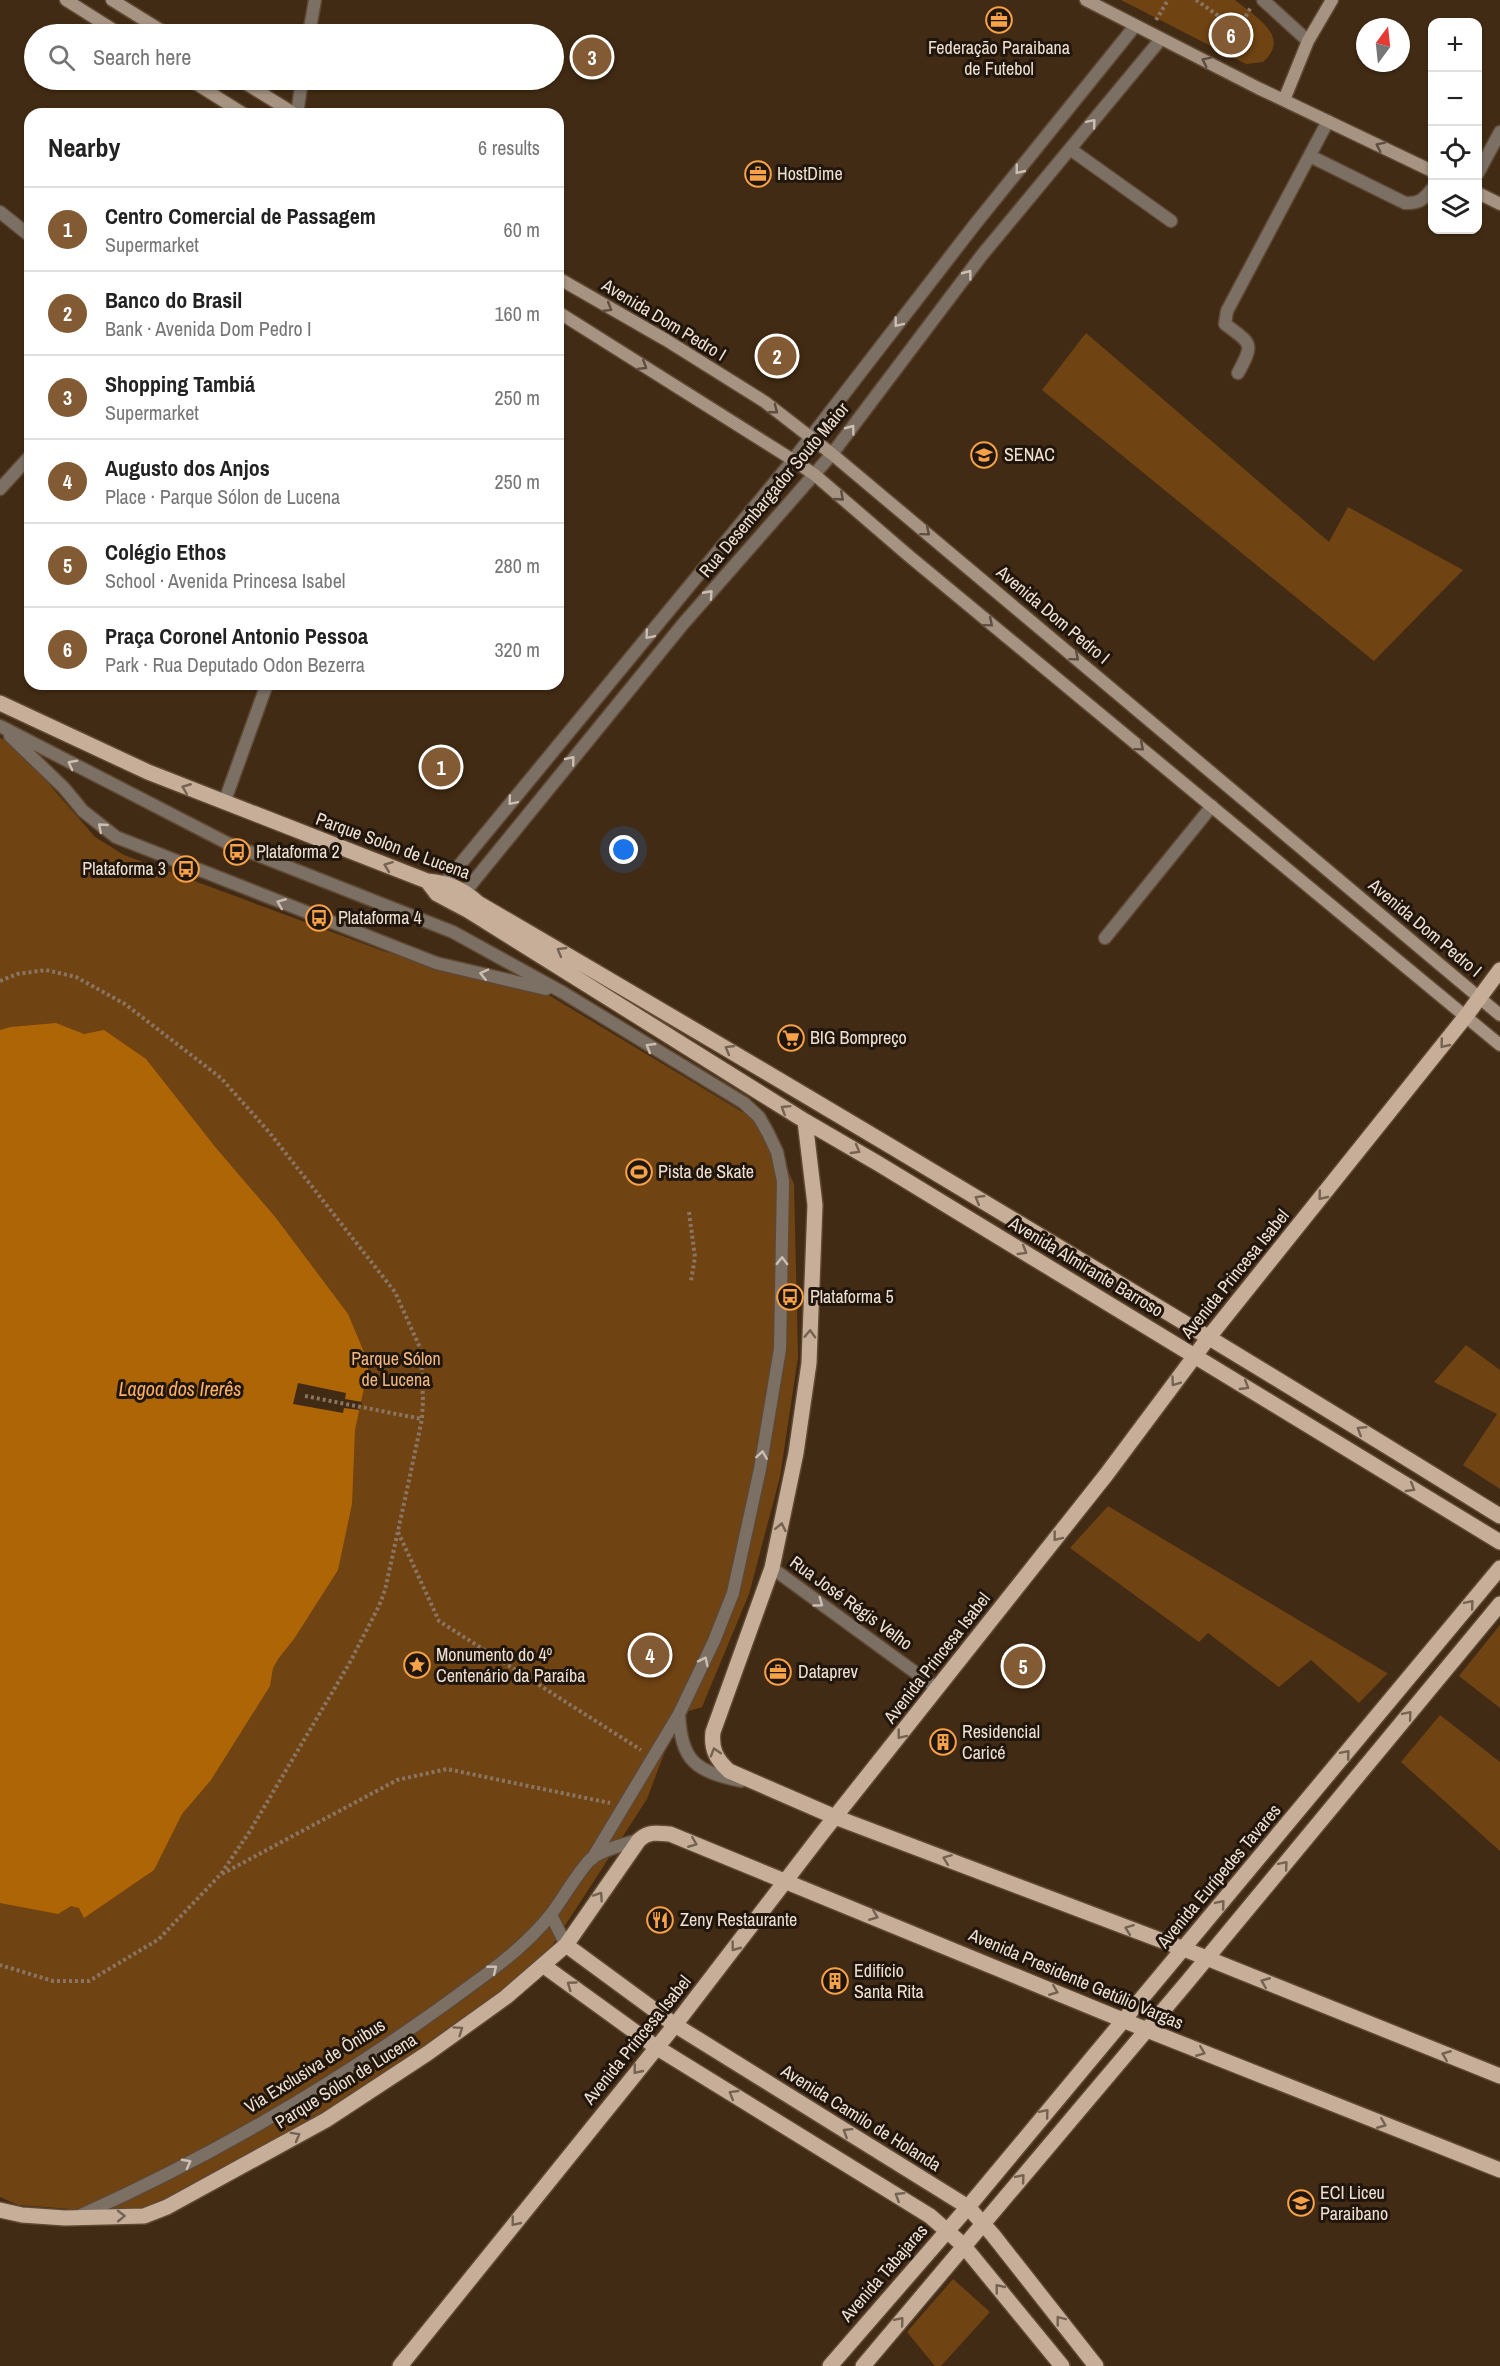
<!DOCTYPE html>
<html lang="en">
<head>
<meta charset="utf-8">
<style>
	body { margin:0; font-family:"Archivo Narrow",sans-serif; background:#f6f6f6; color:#222 }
	.controls { position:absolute; right:18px; top:18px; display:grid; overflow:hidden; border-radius:12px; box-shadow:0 2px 4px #0004 }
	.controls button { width:54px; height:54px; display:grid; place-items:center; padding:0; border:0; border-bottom:2px solid #e0e0e0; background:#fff; color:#222; font:30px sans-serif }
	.compass { position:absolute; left:1356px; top:18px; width:54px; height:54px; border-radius:50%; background:#fff; box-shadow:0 2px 4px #0004; rotate:15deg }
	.you { position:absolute; left:624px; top:850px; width:21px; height:21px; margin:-15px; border:4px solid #fff; border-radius:50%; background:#1a73e8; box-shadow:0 0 0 9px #1a73e833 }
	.badge { display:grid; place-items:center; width:39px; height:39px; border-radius:50%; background:#825b34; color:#fff; font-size:20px; font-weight:700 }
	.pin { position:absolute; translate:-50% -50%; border:3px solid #fff; box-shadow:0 2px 6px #0006 }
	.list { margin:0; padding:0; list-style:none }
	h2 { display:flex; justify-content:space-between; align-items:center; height:78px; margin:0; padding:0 24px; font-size:26px }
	h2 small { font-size:20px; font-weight:400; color:#767676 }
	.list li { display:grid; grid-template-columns:39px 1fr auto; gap:18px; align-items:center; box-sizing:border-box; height:84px; padding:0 24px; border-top:2px solid #e0e0e0 }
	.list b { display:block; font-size:22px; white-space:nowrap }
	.list p { margin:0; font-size:20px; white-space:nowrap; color:#767676 }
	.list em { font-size:20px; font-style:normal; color:#767676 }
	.icon { flex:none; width:33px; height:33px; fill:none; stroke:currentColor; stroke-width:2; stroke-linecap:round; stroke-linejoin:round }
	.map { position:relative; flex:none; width:1500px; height:2366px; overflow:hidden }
	.search { position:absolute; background:#fff; box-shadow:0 2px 4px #0004; left:24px; top:24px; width:540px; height:66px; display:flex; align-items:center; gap:15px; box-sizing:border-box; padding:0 21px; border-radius:33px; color:#767676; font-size:22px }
	.panel { position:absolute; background:#fff; box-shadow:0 2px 4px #0004; left:24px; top:108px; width:540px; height:582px; border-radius:18px }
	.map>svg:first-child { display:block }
	.green { fill:#704313 }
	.water { fill:#ae6506 }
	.pier { fill:#422b14 }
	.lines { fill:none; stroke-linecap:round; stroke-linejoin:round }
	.lane-casing { stroke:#5e4833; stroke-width:15 }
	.street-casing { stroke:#5e4833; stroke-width:15 }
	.secondary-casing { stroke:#5e4833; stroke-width:15 }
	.primary-casing { stroke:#5e4833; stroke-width:18 }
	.path { stroke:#897562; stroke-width:4; stroke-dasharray:3 3; stroke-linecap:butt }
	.lane { stroke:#7c7065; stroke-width:12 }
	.street { stroke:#7c7065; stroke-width:12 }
	.secondary { stroke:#a69382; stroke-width:12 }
	.primary { stroke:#c7ae98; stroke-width:15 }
	.oneway { stroke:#5d4e41 }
	.oneway2 { stroke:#cdbeb2 }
	.oneway3 { stroke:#746252 }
	.labels { text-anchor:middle; stroke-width:6; stroke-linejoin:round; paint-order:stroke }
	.poi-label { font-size:18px; fill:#f0e0d3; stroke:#21160c; text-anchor:start }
	.street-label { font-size:18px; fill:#f0e0d3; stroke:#21160c }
	.park-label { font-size:18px; fill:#f2b883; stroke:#21160c }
	.water-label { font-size:20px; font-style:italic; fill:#fdb066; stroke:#21160c }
</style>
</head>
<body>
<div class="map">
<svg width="1500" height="2366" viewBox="0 0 1500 2366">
	<rect width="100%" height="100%" fill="#422b14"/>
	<path class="green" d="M1121 0H1235C1255 17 1292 36 1263 62L1246 64Z
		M1086 333 1329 542 1348 507 1463 570 1374 661 1042 390Z
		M0 738 15 745 95 837 124 855 386 952 419 961 527 982 769 1128 794 1184 798 1357 780 1477 749 1594 702 1707 679 1714 647 1799 546 1955 477 2013 280 2142 137 2214 18 2205 0 2197Z
		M1466 1345 1500 1370V1489L1463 1465 1497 1414 1434 1382Z
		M1108 1506 1387 1673H1388L1359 1703 1311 1660 1279 1687 1208 1633 1199 1642 1070 1548Z
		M1500 1625V1708L1459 1676Z
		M1440 1715 1500 1762V1851L1401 1762Z
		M953 2279 990 2312 941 2366H935L907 2332Z"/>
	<path class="water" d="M56 1023 84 1034 104 1030 146 1059 216 1148 276 1218 348 1314 369 1364 355 1430 352 1504 338 1570 294 1639 278 1659 273 1668 270 1686 211 1780 182 1814 154 1870 84 1918 79 1908 71 1906 58 1914 0 1903V1030L11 1027Z"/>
	<path class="pier" d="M298 1383 346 1393 345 1399 362 1402 360 1410 344 1408 343 1413 293 1404Z"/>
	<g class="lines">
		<g class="lane-casing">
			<path id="lane" d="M1070 149 1171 221
				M1310 156 1405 203C1419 204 1424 199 1432 189
				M1478 173 1500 132
				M1238 373C1255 342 1251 344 1225 324L1227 311 1328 121
				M0 726 227 843 453 932 562 992 744 1103 759 1117 768 1133 777 1152 783 1181 780 1349 760 1469 733 1593 714 1641 679 1714 592 1859
				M10 736 64 788 83 811 116 837 436 963 546 989
				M1105 938 1212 806
				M679 1714C681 1762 696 1771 741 1781
				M551 1915 566 1945
				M79 2216C222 2152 360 2069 485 1975 507 1959 535 1935 552 1913 562 1900 581 1867 592 1858 605 1849 624 1844 639 1840"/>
		</g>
		<g class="street-casing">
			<path id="street" d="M1263 0 1308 41
				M309 34 315 0
				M297 114 302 80
				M0 212 30 236
				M0 489 30 456
				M224 803 267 684
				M439 890 793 460 976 223 1135 26
				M460 898 683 624 832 454 982 255 1161 39
				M772 1568 938 1689"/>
		</g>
		<g class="secondary-casing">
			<path id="secondary" d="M66 0 120 34
				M112 0 167 34
				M1086 0 1258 88 1432 171
				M190 80 244 114
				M240 80 295 114
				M1284 100 1308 41 1332 0
				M1478 193 1500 204
				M558 278 666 340 765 402 832 454 1500 1015
				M558 312 793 460 815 475 909 556 1500 1045"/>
		</g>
		<g class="primary-casing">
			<path id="primary" d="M0 703 148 772 427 881C448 883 462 888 478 903 821 1103 1162 1307 1500 1516
				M427 881 437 894 469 911 805 1121 815 1205 809 1363 796 1453 772 1568 713 1732C711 1749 716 1759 729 1771L835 1817 1184 1949 1500 2076
				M805 1121 879 1164 1500 1542
				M566 1945 675 2025 968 2207 993 2235 1096 2366
				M544 1966 656 2047 930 2216 963 2245 1062 2366
				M0 2210 22 2215 65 2218 144 2216 167 2207 326 2120 428 2053 506 1997 566 1945 639 1840C649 1831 658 1833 670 1834L1147 2030 1500 2170
				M400 2366 675 2025 823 1832 1106 1475 1209 1337 1466 1016 1500 970
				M830 2366 968 2207 1500 1568
				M863 2366 1188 1981 1500 1604"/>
		</g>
		<path class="path" d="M1196 0 1237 29
			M1156 20 1168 0
			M1225 53 1251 7
			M0 981 17 974 46 970 76 977 125 1004 221 1078 269 1132 395 1292 421 1350 423 1401 422 1419 405 1499 385 1590 379 1606 349 1664 250 1831 221 1874 159 1939 89 1981H53L0 1965
			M689 1212 695 1257 691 1281
			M305 1396 422 1419
			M398 1532 439 1621 641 1750
			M222 1874 397 1780 447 1769 610 1803"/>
		<use href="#lane" class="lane"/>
		<use href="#street" class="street"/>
		<use href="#secondary" class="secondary"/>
		<use href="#primary" class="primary"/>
	</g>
	<defs><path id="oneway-chevron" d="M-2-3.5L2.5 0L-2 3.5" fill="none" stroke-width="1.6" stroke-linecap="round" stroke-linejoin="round" transform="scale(1.5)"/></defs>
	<g class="oneway">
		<use href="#oneway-chevron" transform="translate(1206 61) rotate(-154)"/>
		<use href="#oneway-chevron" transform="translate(1380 146) rotate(-154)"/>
		<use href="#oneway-chevron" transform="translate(608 308) rotate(31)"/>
		<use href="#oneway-chevron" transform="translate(643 366) rotate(32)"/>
		<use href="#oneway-chevron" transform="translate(774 410) rotate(38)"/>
		<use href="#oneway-chevron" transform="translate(840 497) rotate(41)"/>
		<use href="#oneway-chevron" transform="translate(926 532) rotate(40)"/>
		<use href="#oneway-chevron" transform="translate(989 623) rotate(40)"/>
		<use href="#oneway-chevron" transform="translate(1075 657) rotate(40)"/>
		<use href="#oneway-chevron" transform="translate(1140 747) rotate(40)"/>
	</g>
	<g class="oneway2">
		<use href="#oneway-chevron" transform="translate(1092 123) rotate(-50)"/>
		<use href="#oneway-chevron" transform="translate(1019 170) rotate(129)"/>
		<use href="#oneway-chevron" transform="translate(968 274) rotate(-53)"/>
		<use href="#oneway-chevron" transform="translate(898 323) rotate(128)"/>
		<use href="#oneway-chevron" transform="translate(851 429) rotate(-53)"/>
		<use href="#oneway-chevron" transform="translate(709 594) rotate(-48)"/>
		<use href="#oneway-chevron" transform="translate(649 635) rotate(130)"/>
		<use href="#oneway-chevron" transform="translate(571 760) rotate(-51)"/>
		<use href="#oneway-chevron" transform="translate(72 764) rotate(-152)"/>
		<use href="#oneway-chevron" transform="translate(512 801) rotate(130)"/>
		<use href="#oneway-chevron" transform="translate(102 827) rotate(-139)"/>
		<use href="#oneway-chevron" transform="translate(281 903) rotate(-158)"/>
		<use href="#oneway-chevron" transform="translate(484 974) rotate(-167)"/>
		<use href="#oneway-chevron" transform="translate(650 1047) rotate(-149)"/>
		<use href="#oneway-chevron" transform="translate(782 1261) rotate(-89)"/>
		<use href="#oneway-chevron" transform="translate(762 1455) rotate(-81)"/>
		<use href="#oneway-chevron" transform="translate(819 1603) rotate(36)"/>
		<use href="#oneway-chevron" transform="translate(704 1661) rotate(-64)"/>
		<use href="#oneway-chevron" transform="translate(493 1969) rotate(-39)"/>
		<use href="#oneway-chevron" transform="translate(187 2163) rotate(-28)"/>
	</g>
	<g class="oneway3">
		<use href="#oneway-chevron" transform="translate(186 788) rotate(-158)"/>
		<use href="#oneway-chevron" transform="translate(388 866) rotate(-159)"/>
		<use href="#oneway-chevron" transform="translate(561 951) rotate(-150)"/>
		<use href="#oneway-chevron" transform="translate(1444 1044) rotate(129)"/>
		<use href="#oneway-chevron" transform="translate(729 1049) rotate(-150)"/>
		<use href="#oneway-chevron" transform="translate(785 1109) rotate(-148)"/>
		<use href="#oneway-chevron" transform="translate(856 1150) rotate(30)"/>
		<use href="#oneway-chevron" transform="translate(1322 1196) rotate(129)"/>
		<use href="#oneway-chevron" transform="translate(979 1199) rotate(-149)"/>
		<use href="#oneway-chevron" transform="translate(1023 1251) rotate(31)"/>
		<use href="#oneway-chevron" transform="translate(810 1334) rotate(-88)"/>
		<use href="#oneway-chevron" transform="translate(1175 1382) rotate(126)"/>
		<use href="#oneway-chevron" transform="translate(1245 1386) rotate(31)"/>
		<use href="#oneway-chevron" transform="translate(1361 1430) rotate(-148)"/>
		<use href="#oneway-chevron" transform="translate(1411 1488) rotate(31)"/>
		<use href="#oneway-chevron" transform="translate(781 1527) rotate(-78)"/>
		<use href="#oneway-chevron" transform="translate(1057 1537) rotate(128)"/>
		<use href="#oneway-chevron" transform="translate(1470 1604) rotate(-50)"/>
		<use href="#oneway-chevron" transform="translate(1408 1715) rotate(-50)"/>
		<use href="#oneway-chevron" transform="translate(901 1735) rotate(128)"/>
		<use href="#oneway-chevron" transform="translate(715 1752) rotate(-107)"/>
		<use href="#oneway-chevron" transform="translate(1346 1754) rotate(-50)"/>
		<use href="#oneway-chevron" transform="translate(693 1843) rotate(22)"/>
		<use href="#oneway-chevron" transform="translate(947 1859) rotate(-159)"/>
		<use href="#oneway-chevron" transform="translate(1284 1865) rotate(-50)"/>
		<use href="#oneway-chevron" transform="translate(599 1896) rotate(-56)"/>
		<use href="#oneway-chevron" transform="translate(1221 1904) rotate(-50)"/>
		<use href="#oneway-chevron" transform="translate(874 1916) rotate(22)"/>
		<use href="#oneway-chevron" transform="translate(1129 1929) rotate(-159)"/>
		<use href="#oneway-chevron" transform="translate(735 1947) rotate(127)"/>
		<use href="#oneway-chevron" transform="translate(1265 1982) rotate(-158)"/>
		<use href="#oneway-chevron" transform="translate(571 1985) rotate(-144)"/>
		<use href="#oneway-chevron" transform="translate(1054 1991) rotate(22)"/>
		<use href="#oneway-chevron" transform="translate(459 2030) rotate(-35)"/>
		<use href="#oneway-chevron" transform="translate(1201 2052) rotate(22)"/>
		<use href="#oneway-chevron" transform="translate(1446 2055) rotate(-158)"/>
		<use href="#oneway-chevron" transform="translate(637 2070) rotate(129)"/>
		<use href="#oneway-chevron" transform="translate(733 2094) rotate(-149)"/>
		<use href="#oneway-chevron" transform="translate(1045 2113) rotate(-50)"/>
		<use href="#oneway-chevron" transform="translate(1382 2124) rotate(22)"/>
		<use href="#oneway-chevron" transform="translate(847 2132) rotate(-148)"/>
		<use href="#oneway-chevron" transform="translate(296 2136) rotate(-29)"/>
		<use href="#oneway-chevron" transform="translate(1021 2178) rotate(-50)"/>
		<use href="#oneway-chevron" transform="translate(899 2196) rotate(-148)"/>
		<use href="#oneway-chevron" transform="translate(121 2216) rotate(-1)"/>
		<use href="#oneway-chevron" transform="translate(515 2222) rotate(129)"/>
		<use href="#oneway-chevron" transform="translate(999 2288) rotate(-129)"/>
		<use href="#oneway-chevron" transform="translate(1060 2320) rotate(-128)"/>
		<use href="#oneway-chevron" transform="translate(900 2321) rotate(-50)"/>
	</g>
	<defs>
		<g id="office-ring" transform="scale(1.35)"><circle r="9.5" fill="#21160c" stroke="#f7a149" stroke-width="1.5"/><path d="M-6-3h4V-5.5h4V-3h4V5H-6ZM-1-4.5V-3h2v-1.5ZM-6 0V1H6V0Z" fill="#f7a149"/></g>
		<g id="university-ring" transform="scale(1.35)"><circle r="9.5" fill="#21160c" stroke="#f7a149" stroke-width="1.5"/><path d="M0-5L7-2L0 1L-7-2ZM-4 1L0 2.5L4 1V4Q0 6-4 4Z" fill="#f7a149"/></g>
		<g id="bus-ring" transform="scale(1.35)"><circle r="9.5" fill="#21160c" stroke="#f7a149" stroke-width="1.5"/><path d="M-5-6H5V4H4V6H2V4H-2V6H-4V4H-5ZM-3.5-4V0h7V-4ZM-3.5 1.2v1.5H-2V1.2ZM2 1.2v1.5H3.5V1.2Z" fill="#f7a149"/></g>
		<g id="supermarket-ring" transform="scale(1.35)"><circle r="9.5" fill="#21160c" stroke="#f7a149" stroke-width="1.5"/><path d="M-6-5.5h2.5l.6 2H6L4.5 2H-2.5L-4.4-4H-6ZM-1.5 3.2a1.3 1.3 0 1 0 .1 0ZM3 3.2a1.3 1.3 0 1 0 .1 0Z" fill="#f7a149"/></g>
		<g id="stadium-ring" transform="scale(1.35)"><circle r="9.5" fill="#21160c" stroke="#f7a149" stroke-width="1.5"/><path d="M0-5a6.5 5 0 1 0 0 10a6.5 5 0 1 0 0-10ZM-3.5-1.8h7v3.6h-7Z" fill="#f7a149"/></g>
		<g id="sight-ring" transform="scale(1.35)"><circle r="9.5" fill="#21160c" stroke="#f7a149" stroke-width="1.5"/><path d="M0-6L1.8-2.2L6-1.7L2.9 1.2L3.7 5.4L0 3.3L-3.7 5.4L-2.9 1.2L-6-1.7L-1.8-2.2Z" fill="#f7a149"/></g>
		<g id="building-ring" transform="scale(1.35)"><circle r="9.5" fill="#21160c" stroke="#f7a149" stroke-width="1.5"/><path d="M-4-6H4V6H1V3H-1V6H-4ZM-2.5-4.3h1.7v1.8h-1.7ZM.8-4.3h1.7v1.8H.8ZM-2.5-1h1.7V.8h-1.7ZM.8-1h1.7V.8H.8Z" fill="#f7a149"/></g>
		<g id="restaurant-ring" transform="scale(1.35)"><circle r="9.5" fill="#21160c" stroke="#f7a149" stroke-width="1.5"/><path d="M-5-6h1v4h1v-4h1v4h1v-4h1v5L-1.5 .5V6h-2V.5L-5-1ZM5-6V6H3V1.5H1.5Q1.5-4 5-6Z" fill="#f7a149"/></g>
		<g id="school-ring" transform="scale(1.35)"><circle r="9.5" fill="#21160c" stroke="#f7a149" stroke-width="1.5"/><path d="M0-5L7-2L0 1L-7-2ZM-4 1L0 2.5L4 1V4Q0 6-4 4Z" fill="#f7a149"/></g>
	</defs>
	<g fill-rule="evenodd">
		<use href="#office-ring" x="999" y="20"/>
		<use href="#office-ring" x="758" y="174"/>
		<use href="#university-ring" x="984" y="455"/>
		<use href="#bus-ring" x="237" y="852"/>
		<use href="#bus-ring" x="186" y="869"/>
		<use href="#bus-ring" x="319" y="918"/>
		<use href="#supermarket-ring" x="791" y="1038"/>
		<use href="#stadium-ring" x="639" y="1172"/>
		<use href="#bus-ring" x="790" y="1297"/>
		<use href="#sight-ring" x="417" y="1665"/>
		<use href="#office-ring" x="778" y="1672"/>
		<use href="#building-ring" x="943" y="1742"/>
		<use href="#restaurant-ring" x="660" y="1920"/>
		<use href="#building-ring" x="835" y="1981"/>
		<use href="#school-ring" x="1301" y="2203"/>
	</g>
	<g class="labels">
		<g class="poi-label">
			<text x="999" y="54" text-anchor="middle">Federação Paraibana<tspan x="999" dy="21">de Futebol</tspan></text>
			<text x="777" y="180">HostDime</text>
			<text x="1004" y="461">SENAC</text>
			<text x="256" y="858">Plataforma 2</text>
			<text x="166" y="875" text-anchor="end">Plataforma 3</text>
			<text x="338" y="924">Plataforma 4</text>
			<text x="810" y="1044">BIG Bompreço</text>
			<text x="658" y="1178">Pista de Skate</text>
			<text x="810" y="1303">Plataforma 5</text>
			<text x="436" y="1661">Monumento do 4º<tspan x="436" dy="21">Centenário da Paraíba</tspan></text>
			<text x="798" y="1678">Dataprev</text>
			<text x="962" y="1738">Residencial<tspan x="962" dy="21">Caricé</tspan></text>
			<text x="680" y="1926">Zeny Restaurante</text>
			<text x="854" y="1977">Edifício<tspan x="854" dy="21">Santa Rita</tspan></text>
			<text x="1320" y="2199">ECI Liceu<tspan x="1320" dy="21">Paraibano</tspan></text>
		</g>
		<g class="street-label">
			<text transform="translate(664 320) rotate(31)" y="6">Avenida Dom Pedro I</text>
			<text transform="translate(774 490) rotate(-50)" y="6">Rua Desembargador Souto Maior</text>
			<text transform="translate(1053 615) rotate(40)" y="6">Avenida Dom Pedro I</text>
			<text transform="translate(393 846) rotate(20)" y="6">Parque Solon de Lucena</text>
			<text transform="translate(1425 928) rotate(40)" y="6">Avenida Dom Pedro I</text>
			<text transform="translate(1086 1267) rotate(31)" y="6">Avenida Almirante Barroso</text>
			<text transform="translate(1235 1274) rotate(-51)" y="6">Avenida Princesa Isabel</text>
			<text transform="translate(851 1603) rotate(36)" y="6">Rua José Régis Velho</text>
			<text transform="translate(937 1658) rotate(-52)" y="6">Avenida Princesa Isabel</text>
			<text transform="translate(1219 1876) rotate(-50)" y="6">Avenida Eurípedes Tavares</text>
			<text transform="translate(1076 1979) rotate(23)" y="6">Avenida Presidente Getúlio Vargas</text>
			<text transform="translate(637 2040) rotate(-51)" y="6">Avenida Princesa Isabel</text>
			<text transform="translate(315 2066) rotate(-32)" y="6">Via Exclusiva de Ônibus</text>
			<text transform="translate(346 2081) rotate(-32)" y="6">Parque Sólon de Lucena</text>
			<text transform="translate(861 2118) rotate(32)" y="6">Avenida Camilo de Holanda</text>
			<text transform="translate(884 2273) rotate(-49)" y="6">Avenida Tabajaras</text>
		</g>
		<g class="park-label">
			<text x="396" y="1365">Parque Sólon<tspan x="396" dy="21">de Lucena</tspan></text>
		</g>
		<g class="water-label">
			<text x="180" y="1396">Lagoa dos Irerês</text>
		</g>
	</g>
</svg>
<div class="controls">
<button>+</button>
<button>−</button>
<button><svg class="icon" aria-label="locate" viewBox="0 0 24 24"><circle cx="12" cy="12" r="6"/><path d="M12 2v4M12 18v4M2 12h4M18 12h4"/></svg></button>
<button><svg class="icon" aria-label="layers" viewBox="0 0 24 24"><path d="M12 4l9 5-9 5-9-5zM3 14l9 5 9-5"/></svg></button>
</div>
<svg class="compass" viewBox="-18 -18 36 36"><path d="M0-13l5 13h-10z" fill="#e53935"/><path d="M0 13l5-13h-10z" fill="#767676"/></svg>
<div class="you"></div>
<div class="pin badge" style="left:441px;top:767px">1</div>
<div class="pin badge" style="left:777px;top:356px">2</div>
<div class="pin badge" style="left:592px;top:57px">3</div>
<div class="pin badge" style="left:650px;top:1655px">4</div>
<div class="pin badge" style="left:1023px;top:1666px">5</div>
<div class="pin badge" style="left:1231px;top:35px">6</div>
<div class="search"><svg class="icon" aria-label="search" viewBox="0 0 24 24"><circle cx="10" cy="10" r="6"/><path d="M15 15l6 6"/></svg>Search here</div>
<section class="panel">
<h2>Nearby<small>6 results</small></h2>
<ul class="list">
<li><span class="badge">1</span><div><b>Centro Comercial de Passagem</b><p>Supermarket</p></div><em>60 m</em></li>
<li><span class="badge">2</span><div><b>Banco do Brasil</b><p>Bank · Avenida Dom Pedro I</p></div><em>160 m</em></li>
<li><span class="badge">3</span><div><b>Shopping Tambiá</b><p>Supermarket</p></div><em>250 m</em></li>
<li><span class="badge">4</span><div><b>Augusto dos Anjos</b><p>Place · Parque Sólon de Lucena</p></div><em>250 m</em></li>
<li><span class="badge">5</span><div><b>Colégio Ethos</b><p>School · Avenida Princesa Isabel</p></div><em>280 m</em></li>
<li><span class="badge">6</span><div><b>Praça Coronel Antonio Pessoa</b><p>Park · Rua Deputado Odon Bezerra</p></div><em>320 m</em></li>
</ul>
</section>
</div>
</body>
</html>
